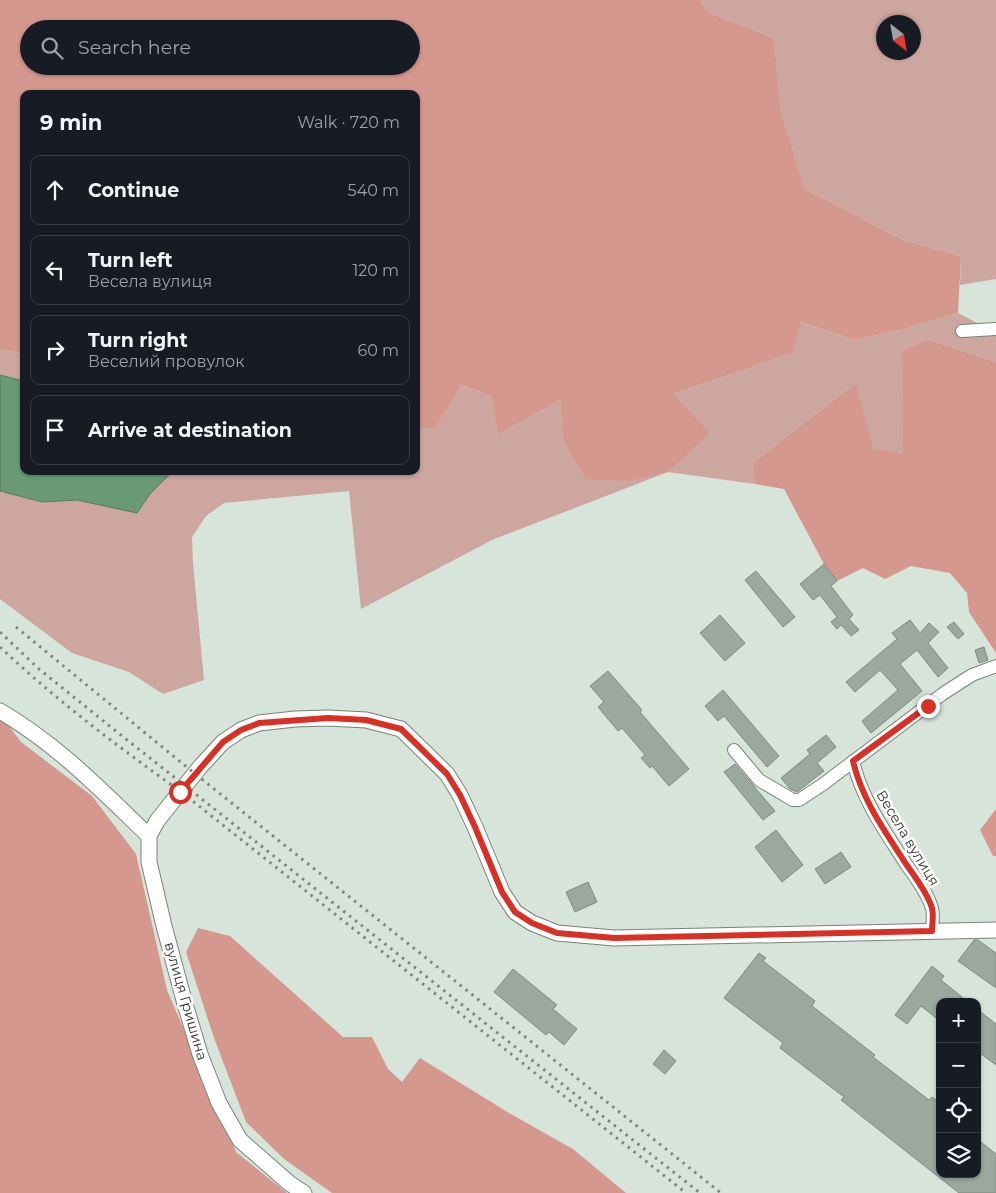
<!DOCTYPE html>
<html lang="en">
<head>
<meta charset="utf-8">
<style>
	body { margin:0; font-family:Montserrat,sans-serif; background:#20242c; color:#f1f3f6 }
	.controls { position:absolute; right:15px; bottom:15px; display:grid; overflow:hidden; border-radius:10px; box-shadow:0 1px 4px #0004 }
	.controls button { width:45px; height:45px; display:grid; place-items:center; padding:0; border:0; border-bottom:1px solid #363941; background:#171b24; color:#f1f3f6; font:25px sans-serif }
	.compass { position:absolute; left:876px; top:15px; width:45px; height:45px; border-radius:50%; background:#171b24; box-shadow:0 1px 4px #0004; rotate:149deg }
	.stop { position:absolute; width:15px; height:15px; margin:-11px; border:4px solid #d93025; border-radius:50%; background:#fff }
	.stop.end { background:#d93025; border-color:#fff; box-shadow:0 1px 5px #0008 }
	.list { margin:0; padding:0; list-style:none }
	h2 { display:flex; justify-content:space-between; align-items:center; height:65px; margin:0; padding:0 20px; font-size:21px }
	h2 small { font-size:16px; font-weight:400; color:#9ea1a6 }
	.list li { display:grid; grid-template-columns:32px 1fr auto; gap:15px; align-items:center; box-sizing:border-box; height:70px; margin:0 10px 10px; padding:0 10px; border:1px solid #363941; border-radius:10px }
	.list b { display:block; font-size:19px; white-space:nowrap }
	.list p { margin:0; font-size:16px; white-space:nowrap; color:#9ea1a6 }
	.list em { font-size:16px; font-style:normal; color:#9ea1a6 }
	.icon { flex:none; width:28px; height:28px; fill:none; stroke:currentColor; stroke-width:2; stroke-linecap:round; stroke-linejoin:round }
	.map { position:relative; flex:none; width:996px; height:1193px; overflow:hidden }
	.search { position:absolute; background:#171b24; box-shadow:0 1px 4px #0004; left:20px; top:20px; width:400px; height:55px; display:flex; align-items:center; gap:12px; box-sizing:border-box; padding:0 18px; border-radius:28px; color:#9ea1a6; font-size:19px }
	.panel { position:absolute; background:#171b24; box-shadow:0 1px 4px #0004; left:20px; top:90px; width:400px; height:385px; border-radius:10px }
	.map>svg:first-child { display:block }
	.green { fill:#cda6a0; fill-rule:evenodd }
	.forest { fill:#d5988e; fill-rule:evenodd }
	.water { fill:#699a75; stroke:#577b60 }
	.building { fill:#9ba89d; stroke:#7e8b81 }
	.lines { fill:none; stroke-linecap:round; stroke-linejoin:round }
	.minor-casing { stroke:#77847a; stroke-width:14 }
	.tertiary-casing { stroke:#77847a; stroke-width:17 }
	.minor { stroke:#fff; stroke-width:12 }
	.tertiary { stroke:#fff; stroke-width:15 }
	.rail { stroke:#7e877f; stroke-width:3; stroke-dasharray:2.5 5; stroke-linecap:butt }
	.route { stroke:#d93025; stroke-width:6 }
	.labels { text-anchor:middle; stroke-width:5; stroke-linejoin:round; paint-order:stroke }
	.street-label { font-size:14px; fill:#2e342f; stroke:#fff }
</style>
</head>
<body>
<div class="map">
<svg width="996" height="1193" viewBox="0 0 996 1193">
	<rect width="100%" height="100%" fill="#d7e4d9"/>
	<path class="green" d="M699 0H996V279L960 285 961 256 905 241 805 189 781 111 774 38 708 12ZM884 22H914V52H884Z
		M958 313 996 333V362L927 339 902 351 904 453 874 450 856 385 752 463 755 484 668 472 492 540 361 609 349 491 224 503 206 516 192 537 193 563 204 680 163 694 129 672 72 653 0 599V350L24 353V471H416V427L435 429 460 385 493 396 498 435 560 400 563 439 673 394 793 353 799 322 855 340 908 328Z"/>
	<path class="forest" d="M0 0H699L708 12 774 38 781 111 805 189 905 241 961 256 958 313 908 328 855 340 800 322 793 353 673 394 710 433 668 472 628 481 586 479 563 439 560 400 498 435 492 396 461 385 435 429 416 427V94H24V353L0 350ZM29 29H411V66H29Z
		M927 339 996 362V653L969 612 967 593 950 573 911 566 885 579 863 568 837 581 824 564 784 489 755 484 752 463 856 384 874 449 903 453 902 351Z
		M0 714 21 742 92 796 136 854 167 990 236 1152 287 1193H0Z
		M996 809V856H993L980 830Z
		M198 928 230 936 343 1037H372L388 1069 402 1082 420 1058 509 1113 573 1149 626 1193H332L284 1159 246 1122 214 1038 186 952Z"/>
	<path class="water" d="M0 375 24 381V471H173L150 494 137 513 77 500 42 502 0 491Z"/>
	<path class="building" d="M824 564 837 581 831 586 853 615 849 619 859 630 851 636 841 625 837 629 831 622 837 617 820 595 813 600 800 584Z
		M756 571 795 617 783 627 745 580Z
		M720 615 745 643 725 661 700 633Z
		M910 620 920 633 929 623 939 632 928 643 948 668 938 677 917 650 900 664 922 691 871 733 862 721 898 690 880 670 855 692 846 682 897 639 892 633Z
		M954 622 964 634 958 639 947 627Z
		M984 647 988 660 979 663 975 650Z
		M608 671 642 710 640 712 689 769 669 786 652 766 650 768 641 758 645 755 622 728 618 731 598 707 604 702 590 686Z
		M723 690 779 756 767 767 724 716 718 721 705 706Z
		M826 735 836 747 817 763 824 771 797 792 790 789 781 778 810 754 807 750Z
		M735 764 775 811 763 820 724 772Z
		M776 830 803 865 782 882 755 847Z
		M841 852 851 867 825 884 815 869Z
		M588 882 597 902 575 912 566 892Z
		M974 940H978L996 953V988L958 961Z
		M759 953 766 958 763 961 815 1001 812 1006 875 1055 873 1057 929 1100 932 1097 939 1102 936 1106 940 1109V1174H977V1139L996 1154V1193H959L841 1100 844 1097 780 1048 783 1043 724 998Z
		M932 966 944 976 941 980 968 1002H940V1021L921 1006 907 1024 895 1015Z
		M513 969 557 1005 553 1009 577 1029 564 1045 549 1032 546 1035 494 992Z
		M977 1009 996 1024V1065L977 1051Z
		M664 1050 676 1061 665 1074 653 1064Z"/>
	<g class="lines">
		<g class="minor-casing">
			<path id="minor" d="M962 331 996 329
				M734 750 759 780 793 800H799L822 785 944 693 972 675 996 666
				M853 761C862 800 885 831 906 864 915 877 927 892 932 908 934 915 932 924 932 931"/>
		</g>
		<g class="tertiary-casing">
			<path id="tertiary" d="M0 711C58 745 101 790 149 836
				M304 1193 289 1183 240 1140 219 1103 200 1054 185 1004 164 926 149 862V836L157 821 200 767 223 742 241 730 259 723 295 719 328 718 366 720 401 729 447 774 460 795 475 827 502 892 515 912 532 923 557 933 614 938 996 930"/>
		</g>
		<use href="#minor" class="minor"/>
		<use href="#tertiary" class="tertiary"/>
		<path class="rail" d="M16 627 194 773 721 1193
			M0 632 39 669 112 728 700 1193
			M0 647C56 700 117 746 180 791L686 1193"/>
	</g>
	<g class="lines">
		<path class="route" d="M180 792 223 742 241 730 259 723 328 718 366 720 401 729 447 774 460 795 475 827 502 892 515 912 532 923 557 933 614 938 932 931C932 924 934 915 932 908 927 892 915 877 906 864 885 831 862 800 853 761L928 706"/>
	</g>
	<g class="labels">
		<g class="street-label">
			<text transform="translate(908 838) rotate(59)" y="5">Весела вулиця</text>
			<text transform="translate(186 1001) rotate(74)" y="5">вулиця Гришина</text>
		</g>
	</g>
</svg>
<div class="controls">
<button>+</button>
<button>−</button>
<button><svg class="icon" aria-label="locate" viewBox="0 0 24 24"><circle cx="12" cy="12" r="6"/><path d="M12 2v4M12 18v4M2 12h4M18 12h4"/></svg></button>
<button><svg class="icon" aria-label="layers" viewBox="0 0 24 24"><path d="M12 4l9 5-9 5-9-5zM3 14l9 5 9-5"/></svg></button>
</div>
<svg class="compass" viewBox="-18 -18 36 36"><path d="M0-13l5 13h-10z" fill="#e53935"/><path d="M0 13l5-13h-10z" fill="#9ea1a6"/></svg>
<div class="stop" style="left:180px;top:792px"></div>
<div class="stop end" style="left:928px;top:706px"></div>
<div class="search"><svg class="icon" aria-label="search" viewBox="0 0 24 24"><circle cx="10" cy="10" r="6"/><path d="M15 15l6 6"/></svg>Search here</div>
<section class="panel">
<h2>9 min<small>Walk · 720 m</small></h2>
<ul class="list">
<li><svg class="icon" aria-label="ahead" viewBox="0 0 24 24"><path d="M12 20V5M6 11l6-6 6 6"/></svg><div><b>Continue</b></div><em>540 m</em></li>
<li><svg class="icon" aria-label="left" viewBox="0 0 24 24"><path d="M17 20v-9H6M10 6l-5 5 5 5"/></svg><div><b>Turn left</b><p>Весела вулиця</p></div><em>120 m</em></li>
<li><svg class="icon" aria-label="right" viewBox="0 0 24 24"><path d="M7 20v-9h11M14 6l5 5-5 5"/></svg><div><b>Turn right</b><p>Веселий провулок</p></div><em>60 m</em></li>
<li><svg class="icon" aria-label="arrive" viewBox="0 0 24 24"><path d="M6 21V4h12l-3 4 3 4H6"/></svg><div><b>Arrive at destination</b></div></li>
</ul>
</section>
</div>
</body>
</html>
